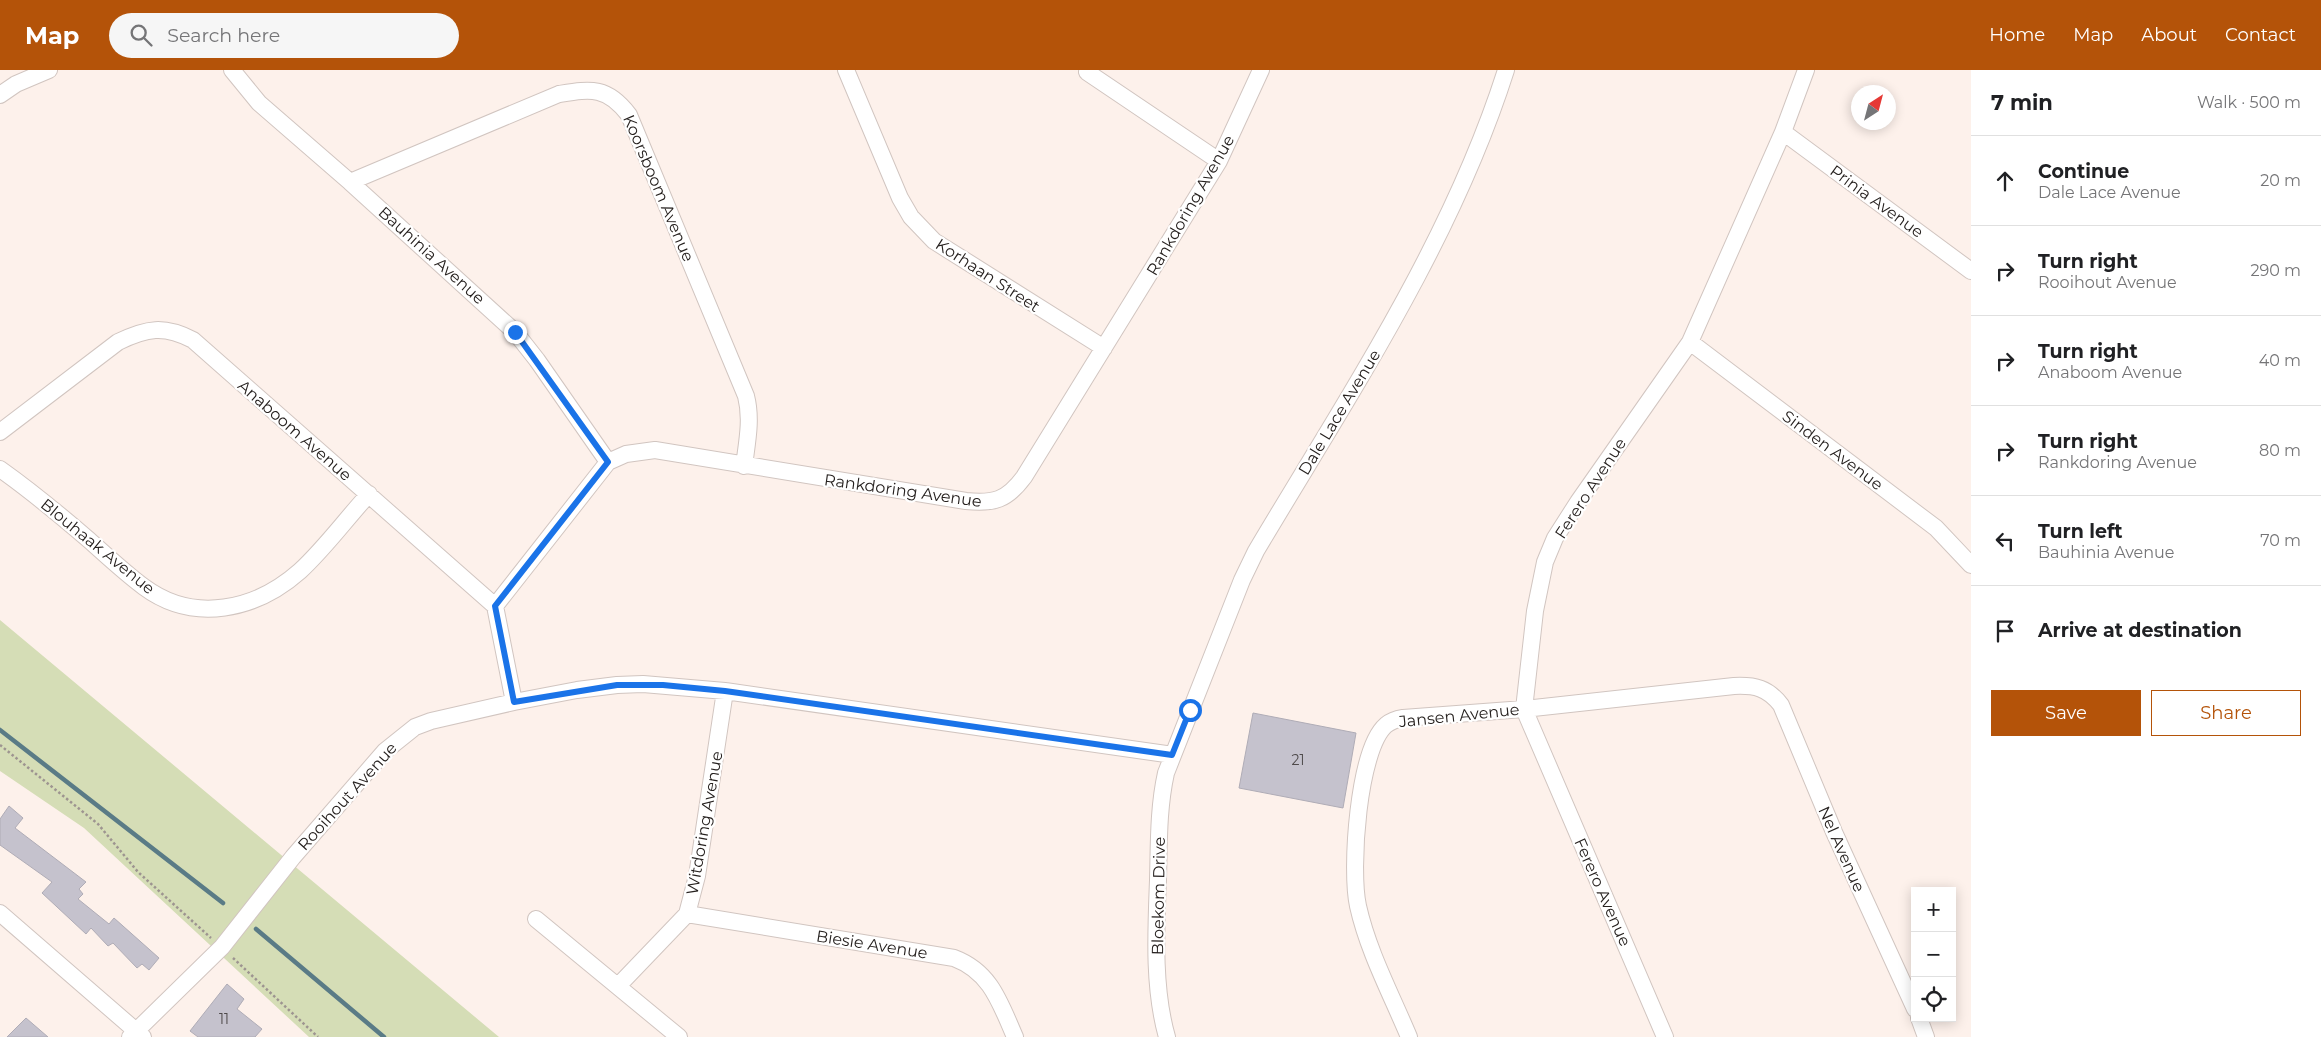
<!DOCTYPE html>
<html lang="en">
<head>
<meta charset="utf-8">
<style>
	body { margin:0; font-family:Montserrat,sans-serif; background:#f6f6f6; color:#202124 }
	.controls { position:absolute; right:15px; bottom:15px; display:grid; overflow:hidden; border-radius:0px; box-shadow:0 2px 12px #0003 }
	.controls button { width:45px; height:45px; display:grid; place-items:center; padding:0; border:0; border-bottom:1px solid #e0e0e0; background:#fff; color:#202124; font:25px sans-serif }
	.compass { position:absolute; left:1851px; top:15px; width:45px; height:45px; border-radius:50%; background:#fff; box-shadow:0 2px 12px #0003; rotate:36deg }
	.stop { position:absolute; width:15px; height:15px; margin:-11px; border:4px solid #1a73e8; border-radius:50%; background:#fff }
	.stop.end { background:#1a73e8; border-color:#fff; box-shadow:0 1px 5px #0008 }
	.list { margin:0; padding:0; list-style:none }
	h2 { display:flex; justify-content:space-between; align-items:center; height:65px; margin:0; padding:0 20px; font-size:21px }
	h2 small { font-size:16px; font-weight:400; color:#757577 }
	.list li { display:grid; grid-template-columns:32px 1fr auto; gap:15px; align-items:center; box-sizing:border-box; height:90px; padding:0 20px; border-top:1px solid #e0e0e0 }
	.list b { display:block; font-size:19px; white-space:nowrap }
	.list p { margin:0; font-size:16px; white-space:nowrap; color:#757577 }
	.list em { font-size:16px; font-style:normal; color:#757577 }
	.actions { display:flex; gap:10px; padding:15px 20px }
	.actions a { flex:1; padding:11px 0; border:1px solid #b45309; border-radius:0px; text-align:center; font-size:18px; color:#b45309 }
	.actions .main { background:#b45309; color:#fff }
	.icon { flex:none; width:28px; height:28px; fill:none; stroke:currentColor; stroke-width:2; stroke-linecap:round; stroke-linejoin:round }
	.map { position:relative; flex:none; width:1971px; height:967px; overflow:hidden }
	header { display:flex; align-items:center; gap:30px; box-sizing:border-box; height:70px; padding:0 25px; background:#b45309; color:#fff }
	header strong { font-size:24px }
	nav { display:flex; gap:28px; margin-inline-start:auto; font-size:18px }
	.search { width:350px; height:45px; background:#f6f6f6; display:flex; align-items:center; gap:12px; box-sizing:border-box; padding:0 18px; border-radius:28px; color:#757577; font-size:19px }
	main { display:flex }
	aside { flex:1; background:#fff }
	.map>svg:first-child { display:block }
	.green { fill:#d5ddb6 }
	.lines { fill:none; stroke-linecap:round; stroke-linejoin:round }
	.stream { stroke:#5a7b86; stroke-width:4.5 }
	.building { fill:#c5c2cd; stroke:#afacb6 }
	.minor-casing { stroke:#d1c5c0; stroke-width:18 }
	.path { stroke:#9d9490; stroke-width:2.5; stroke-dasharray:2.5 2.5; stroke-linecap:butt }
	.minor { stroke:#fff; stroke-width:16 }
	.route { stroke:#1a73e8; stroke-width:6 }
	.labels { text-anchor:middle; stroke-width:4.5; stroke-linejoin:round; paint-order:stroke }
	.number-label { font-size:14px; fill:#4e494a }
	.street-label { font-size:16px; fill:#26211f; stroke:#fff }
</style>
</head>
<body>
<header>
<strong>Map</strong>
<div class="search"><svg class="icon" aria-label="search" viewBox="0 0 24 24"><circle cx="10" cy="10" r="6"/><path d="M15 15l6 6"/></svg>Search here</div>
<nav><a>Home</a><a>Map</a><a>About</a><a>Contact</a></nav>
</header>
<main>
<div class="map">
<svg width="1971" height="967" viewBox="0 0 1971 967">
	<rect width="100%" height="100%" fill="#fdf1eb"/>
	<path class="green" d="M0 550 499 967H309L84 758 0 701Z"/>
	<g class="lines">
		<path class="stream" d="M0 660 223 833
			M256 859 384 967"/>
	</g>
	<path class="building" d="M1253 643 1356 663 1343 738 1239 718Z
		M9 736 23 748 15 758 86 812 79 819 83 824 78 829 109 854 114 848 159 888 149 900 142 894 137 898 113 873 108 876 91 858 86 864 42 823 52 812 0 775V749Z
		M227 914 244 929 237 939 262 959 255 967H198L190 961Z
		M26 948 48 967H7Z"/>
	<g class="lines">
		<g class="minor-casing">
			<path id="minor" d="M232 0 259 33 350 112 515 262 537 290 608 392
				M846 0 900 128 911 147 934 171 1104 278
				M1087 2 1219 91
				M0 25 16 14 49 0
				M1783 62 1971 201
				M350 112 559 24C591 19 607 16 629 45L746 326C752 349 747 372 744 396
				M1690 272 1936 458 1971 495
				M0 362 118 272C147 258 164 255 193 270L495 536 514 632
				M0 399C31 421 60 445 89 470 107 486 125 503 144 517 194 554 256 540 300 501 325 478 346 449 369 424
				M495 536 608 392 626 384 655 380 966 431C994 434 1007 430 1024 407L1219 91 1261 0
				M0 843 143 967
				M687 844 954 888C991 902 1000 933 1015 967
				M536 849 679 967
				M618 916 687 844 697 806 725 621
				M1919 948 1926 967
				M130 967 222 877 293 787 385 681 415 657 431 651 514 632 577 620 617 615 643 614 725 621 1173 685
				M1167 967C1153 918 1156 862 1158 810 1159 775 1158 739 1166 703L1242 510 1256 481C1348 326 1451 173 1506 0
				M1409 967C1391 924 1368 881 1358 836 1350 800 1358 679 1386 655 1391 651 1397 649 1403 648L1524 639 1734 616C1755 615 1768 618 1781 635L1834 762 1915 939
				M1665 967 1524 639 1535 541 1545 492 1555 468 1578 432 1690 272 1783 62 1806 0"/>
		</g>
		<path class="path" d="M0 675 98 754 138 802 211 868
			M233 888 318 967"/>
		<use href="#minor" class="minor"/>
	</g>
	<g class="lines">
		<path class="route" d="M515 262 608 392 495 536 514 632 617 615H663L725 621 1172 685 1190 640"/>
	</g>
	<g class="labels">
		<g class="number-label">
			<text x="1298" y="695">21</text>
			<text x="224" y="954">11</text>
		</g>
		<g class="street-label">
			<text transform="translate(659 118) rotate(67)" y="6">Koorsboom Avenue</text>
			<text transform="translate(1877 131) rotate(36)" y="6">Prinia Avenue</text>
			<text transform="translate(1190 135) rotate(-60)" y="6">Rankdoring Avenue</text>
			<text transform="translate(432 185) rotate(42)" y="6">Bauhinia Avenue</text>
			<text transform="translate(988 205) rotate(33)" y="6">Korhaan Street</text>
			<text transform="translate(1339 342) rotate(-59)" y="6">Dale Lace Avenue</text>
			<text transform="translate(295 360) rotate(41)" y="6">Anaboom Avenue</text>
			<text transform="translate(1833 380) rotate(37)" y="6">Sinden Avenue</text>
			<text transform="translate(1590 418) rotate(-57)" y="6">Ferero Avenue</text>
			<text transform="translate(903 420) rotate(8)" y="6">Rankdoring Avenue</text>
			<text transform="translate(98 476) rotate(39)" y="6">Blouhaak Avenue</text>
			<text transform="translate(1459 645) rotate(-6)" y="6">Jansen Avenue</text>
			<text transform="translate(347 726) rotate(-48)" y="6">Rooihout Avenue</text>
			<text transform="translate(704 753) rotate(-80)" y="6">Witdoring Avenue</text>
			<text transform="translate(1842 779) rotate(66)" y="6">Nel Avenue</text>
			<text transform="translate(1603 822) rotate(66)" y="6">Ferero Avenue</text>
			<text transform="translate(1158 826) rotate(-89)" y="6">Bloekom Drive</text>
			<text transform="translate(872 874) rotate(9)" y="6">Biesie Avenue</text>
		</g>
	</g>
</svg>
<div class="controls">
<button>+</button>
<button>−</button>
<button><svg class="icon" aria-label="locate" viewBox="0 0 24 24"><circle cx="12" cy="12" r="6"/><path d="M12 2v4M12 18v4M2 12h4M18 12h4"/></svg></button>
</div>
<svg class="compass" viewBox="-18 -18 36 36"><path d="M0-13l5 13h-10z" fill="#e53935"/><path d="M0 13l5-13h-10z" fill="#757577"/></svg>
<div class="stop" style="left:1190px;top:640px"></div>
<div class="stop end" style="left:515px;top:262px"></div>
</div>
<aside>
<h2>7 min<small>Walk · 500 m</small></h2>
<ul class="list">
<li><svg class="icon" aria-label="ahead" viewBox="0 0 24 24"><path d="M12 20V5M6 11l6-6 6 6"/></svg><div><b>Continue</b><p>Dale Lace Avenue</p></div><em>20 m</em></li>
<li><svg class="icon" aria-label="right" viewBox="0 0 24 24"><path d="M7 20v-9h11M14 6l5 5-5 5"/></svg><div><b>Turn right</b><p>Rooihout Avenue</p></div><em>290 m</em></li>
<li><svg class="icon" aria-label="right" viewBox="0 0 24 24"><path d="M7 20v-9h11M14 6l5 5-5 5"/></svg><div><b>Turn right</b><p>Anaboom Avenue</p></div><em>40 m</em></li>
<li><svg class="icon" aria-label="right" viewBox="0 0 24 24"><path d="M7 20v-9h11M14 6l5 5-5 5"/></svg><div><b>Turn right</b><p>Rankdoring Avenue</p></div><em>80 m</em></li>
<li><svg class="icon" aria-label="left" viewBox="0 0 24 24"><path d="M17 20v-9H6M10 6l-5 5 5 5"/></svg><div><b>Turn left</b><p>Bauhinia Avenue</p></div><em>70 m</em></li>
<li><svg class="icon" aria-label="arrive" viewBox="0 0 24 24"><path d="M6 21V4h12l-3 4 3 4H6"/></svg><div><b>Arrive at destination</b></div></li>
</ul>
<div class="actions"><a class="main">Save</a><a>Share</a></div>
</aside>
</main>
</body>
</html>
